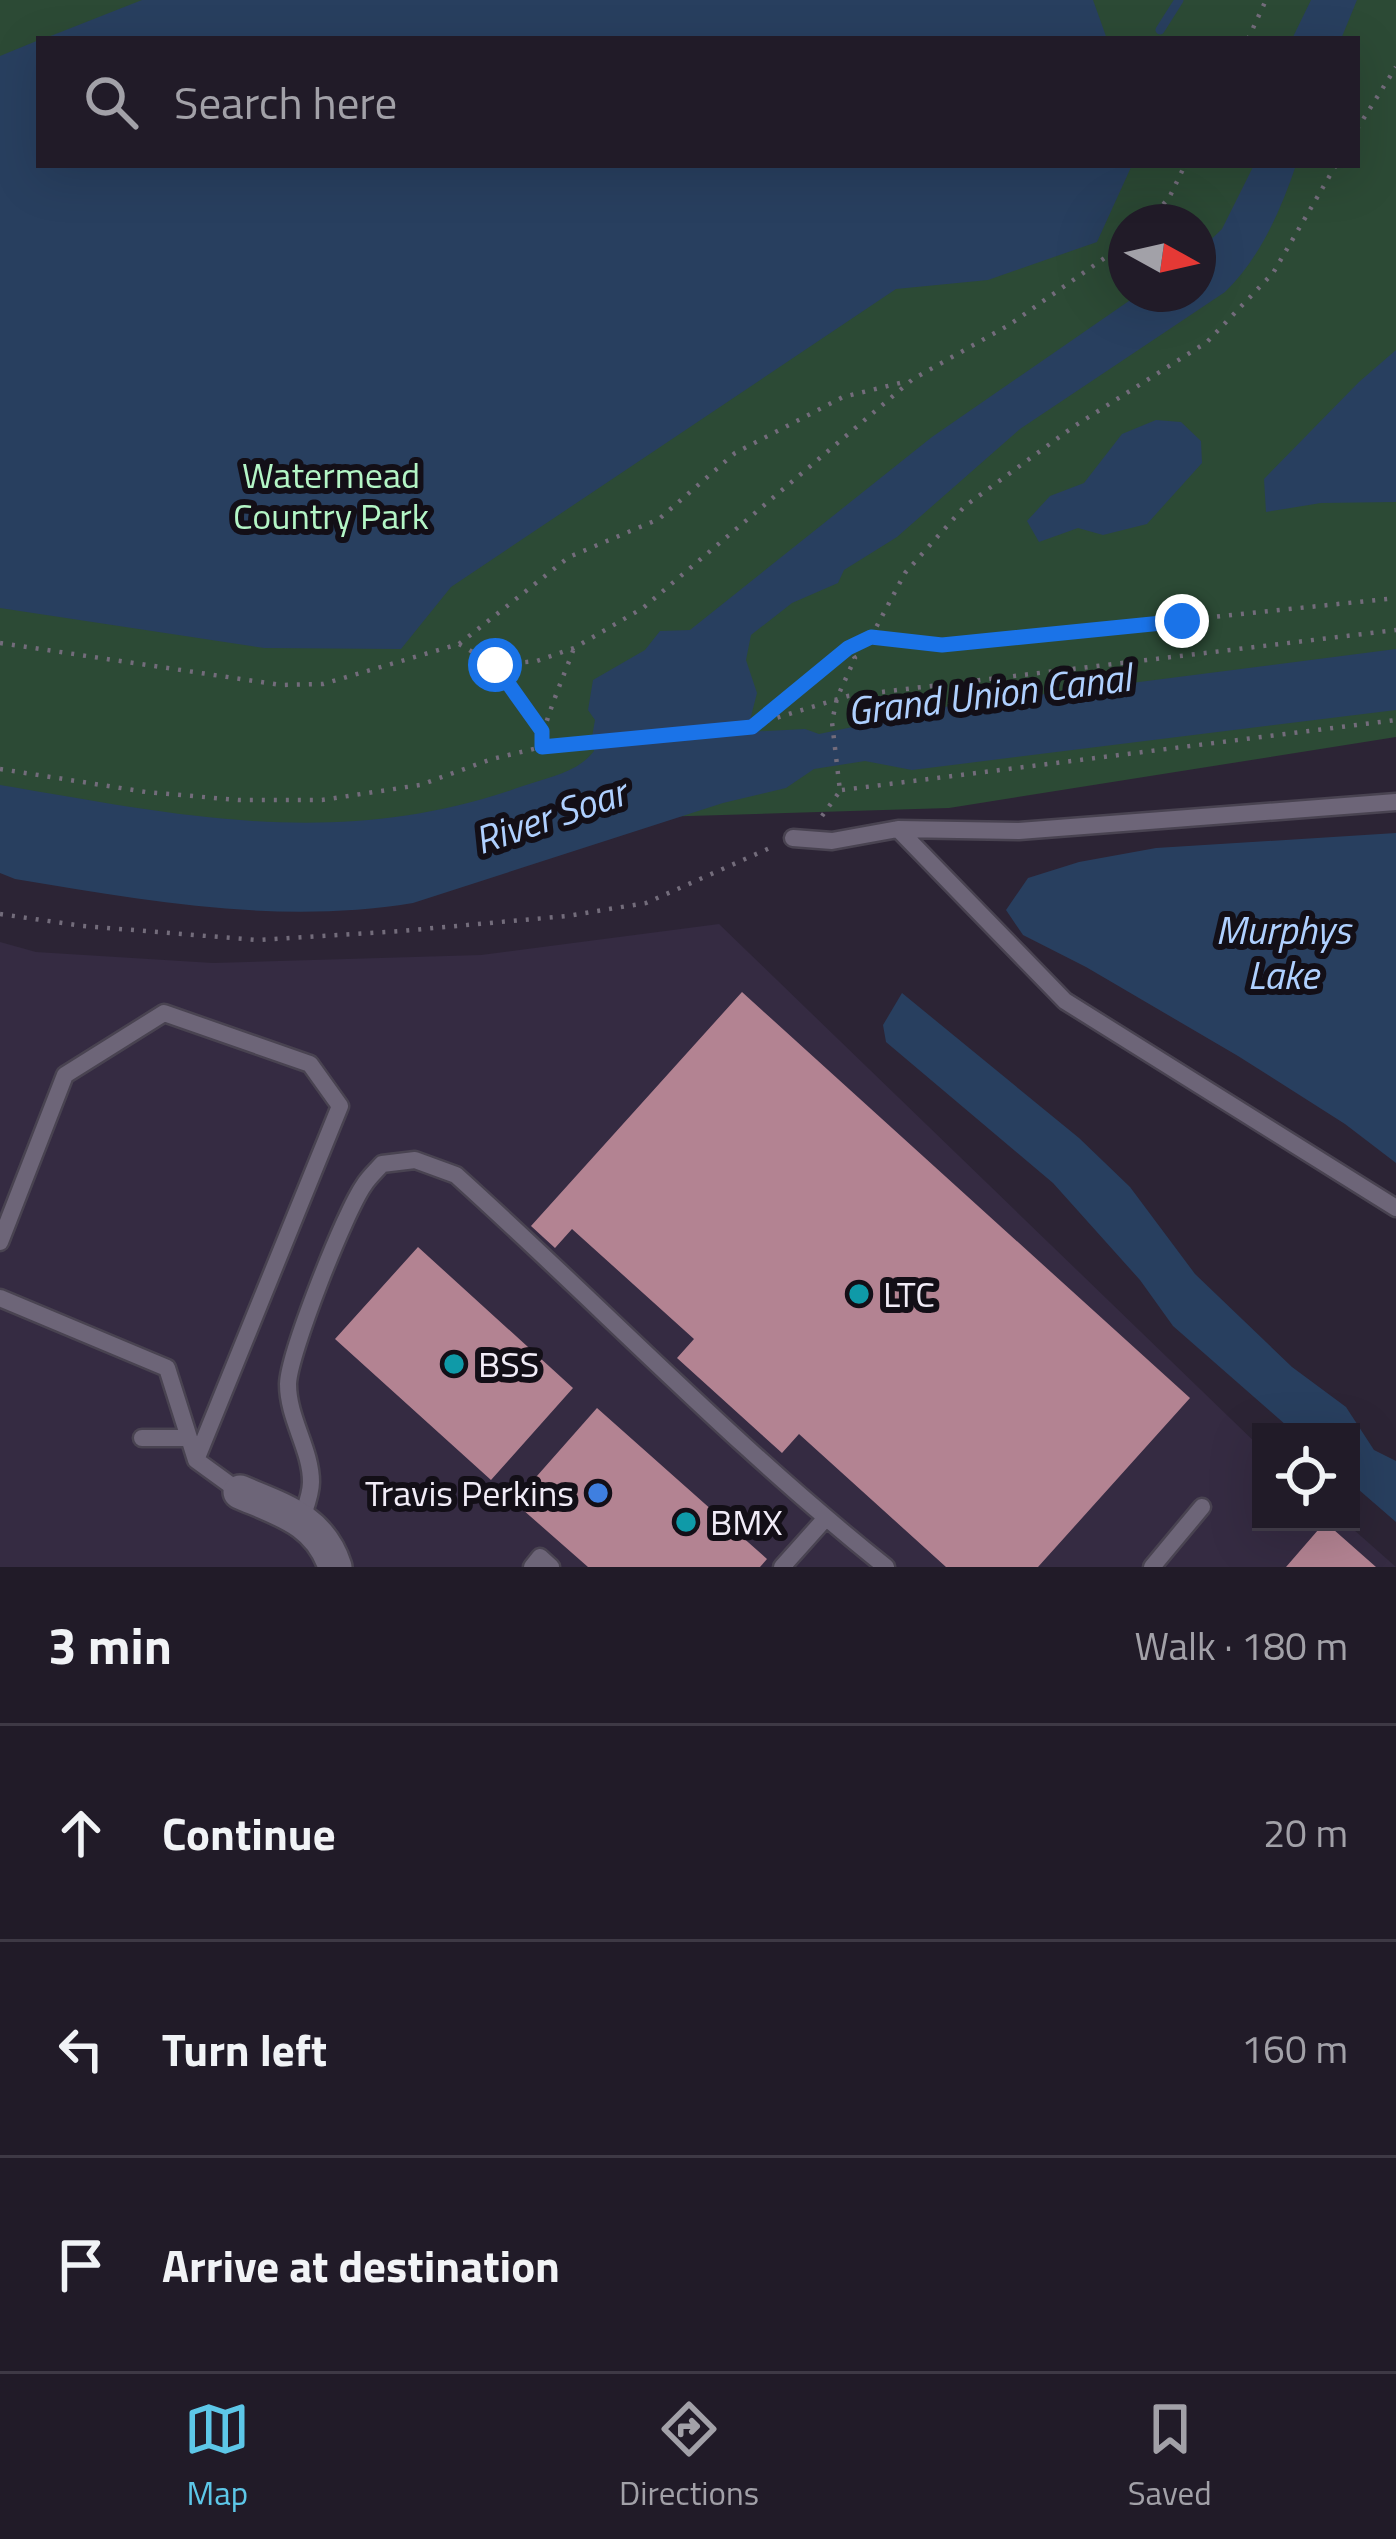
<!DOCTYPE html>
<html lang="en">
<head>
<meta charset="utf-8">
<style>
	body { margin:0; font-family:"Titillium Web",sans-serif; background:#292430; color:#f1f3f6 }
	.controls { position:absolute; right:36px; bottom:36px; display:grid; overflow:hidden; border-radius:0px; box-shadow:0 12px 48px #0002 }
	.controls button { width:108px; height:108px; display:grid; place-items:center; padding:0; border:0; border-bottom:3px solid #3e3945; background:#211b28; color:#f1f3f6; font:60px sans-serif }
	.compass { position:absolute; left:1108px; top:204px; width:108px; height:108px; border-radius:50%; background:#211b28; box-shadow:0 12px 48px #0002; rotate:98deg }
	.stop { position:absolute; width:36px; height:36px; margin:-27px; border:9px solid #1a73e8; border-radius:50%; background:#fff }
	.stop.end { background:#1a73e8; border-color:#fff; box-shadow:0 3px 12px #0008 }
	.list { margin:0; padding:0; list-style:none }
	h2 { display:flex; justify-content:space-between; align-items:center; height:156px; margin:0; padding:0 48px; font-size:51px }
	h2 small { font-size:39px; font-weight:400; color:#a2a1a8 }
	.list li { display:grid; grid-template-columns:78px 1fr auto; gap:36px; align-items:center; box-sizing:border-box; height:216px; padding:0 48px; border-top:3px solid #3e3945 }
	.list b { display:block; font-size:45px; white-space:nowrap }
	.list em { font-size:39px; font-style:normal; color:#a2a1a8 }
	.icon { flex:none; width:66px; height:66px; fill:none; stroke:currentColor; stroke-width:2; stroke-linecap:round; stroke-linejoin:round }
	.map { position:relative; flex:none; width:1396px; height:1567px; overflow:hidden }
	.search { position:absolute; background:#211b28; box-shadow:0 12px 48px #0002; left:36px; right:36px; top:36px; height:132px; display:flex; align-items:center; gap:30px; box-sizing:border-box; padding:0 42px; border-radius:0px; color:#a2a1a8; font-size:45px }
	.sheet { height:804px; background:#211b28 }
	nav { display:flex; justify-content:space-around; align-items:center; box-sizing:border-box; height:168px; border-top:3px solid #3e3945; background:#211b28; font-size:33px; color:#a2a1a8 }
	nav a { display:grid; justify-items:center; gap:6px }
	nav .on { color:#5dc7e8 }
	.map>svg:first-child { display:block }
	.built { fill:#352b42 }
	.green { fill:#2c4a35; fill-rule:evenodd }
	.water { fill:#283f5f }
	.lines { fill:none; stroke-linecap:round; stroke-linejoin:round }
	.stream { stroke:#283f5f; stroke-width:9 }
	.building { fill:#b38392 }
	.service-casing { stroke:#494351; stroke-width:21 }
	.minor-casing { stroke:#494351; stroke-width:38 }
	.path { stroke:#736c7b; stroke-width:4.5; stroke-dasharray:3 9; stroke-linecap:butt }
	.service { stroke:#6d6578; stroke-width:16 }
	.minor { stroke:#6d6578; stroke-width:33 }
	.route { stroke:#1a73e8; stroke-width:15 }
	.culture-dot { fill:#0f9aa8; stroke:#130f17; stroke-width:4.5 }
	.shop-dot { fill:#3f7fe0; stroke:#130f17; stroke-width:4.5 }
	.labels { text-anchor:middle; stroke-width:12; stroke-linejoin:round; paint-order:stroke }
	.park-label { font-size:36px; fill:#b4f6c6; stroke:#130f17 }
	.poi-label { font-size:36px; fill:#f1ecf7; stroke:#130f17; text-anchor:start }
	.water-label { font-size:39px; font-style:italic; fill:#afd0ff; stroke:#130f17 }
</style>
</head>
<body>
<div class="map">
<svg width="1396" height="1567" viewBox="0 0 1396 1567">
	<rect width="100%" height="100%" fill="#2c2435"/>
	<path class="built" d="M719 924 1261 1448V1522H1345L1396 1567H0V942L36 952 213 963 481 955Z"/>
	<path class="green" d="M0 0H1396V737L949 808 0 837ZM39 39H1357V165H39ZM1126 222H1198V294H1126Z"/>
	<path class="water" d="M142 0H1093L1107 39H43Z
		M1311 0H1357L1341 39H1292Z
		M39 40V165H1132L1097 242 988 280 896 289 451 587 401 649 264 648 0 608V56Z
		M1254 165H1296C1281 210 1260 258 1225 292L1020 429 897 537 844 570 838 583 792 603 751 635 746 660 757 693 747 732 805 729 819 734 886 720 900 708H936L1396 649V710L912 770 865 761 814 769 786 788 723 803 413 903C279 925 148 901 15 879L0 873V785C184 816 340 851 523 786 549 777 577 773 594 751L592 737 595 720 588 710 593 680 645 650 660 631 690 630 932 437 1139 294H1198V252L1222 229Z
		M1396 350V502L1321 503 1266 512 1264 479 1359 382Z
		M1156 420 1181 422 1201 441 1202 463 1147 524 1103 535 1078 528 1039 542 1027 521 1050 496 1084 483 1122 434Z
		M1396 833V1163L1345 1124 1238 1056 1086 967 1023 935 1006 910 1028 878 1079 862 1156 848Z
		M902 993 1079 1138 1130 1187 1195 1274 1292 1367 1346 1407 1374 1450 1396 1461V1522L1351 1483V1432H1294L1173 1326 1140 1280 1053 1183 886 1042 883 1025Z"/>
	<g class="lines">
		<path class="stream" d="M1160 30 1179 0"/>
	</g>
	<path class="building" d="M742 992 1190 1398 1038 1567H946L799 1434 782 1453 677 1358 694 1339 572 1229 555 1248 531 1226Z
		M418 1247 573 1388 491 1480 335 1339Z
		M597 1408 767 1559 760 1567H588L514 1502Z
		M1325 1522 1376 1567H1286Z"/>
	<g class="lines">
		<g class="service-casing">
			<path id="service" d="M898 829 1065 1001 1396 1208
				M793 838 832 841 898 829 1019 831 1396 802
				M0 1242 65 1075 164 1013 310 1064 340 1106 196 1460
				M0 1298 167 1368 196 1460 240 1492
				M142 1438H189
				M302 1518C306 1506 311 1494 311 1482 311 1449 288 1419 288 1384 289 1353 345 1212 364 1185 369 1177 376 1171 382 1164L415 1160 456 1175C600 1305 734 1446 886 1567
				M532 1567 540 1557 551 1567
				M782 1567 825 1519
				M1152 1567 1202 1507"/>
		</g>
		<g class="minor-casing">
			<path id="minor" d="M240 1492C282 1510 320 1520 335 1567"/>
		</g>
		<path class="path" d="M1248 39 1266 0
			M1357 129 1396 67
			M1147 222 1169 198 1185 165
			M871 637 905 573 965 506 1073 427 1207 342 1273 273 1336 165
			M0 643 281 685 323 684 459 644 495 665 537 661 574 648 643 608 913 379 1009 325 1126 243
			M459 644 569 557 659 519 735 453 843 397 908 381
			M495 665 541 729
			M766 721 848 696 1396 630
			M542 744C542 725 566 671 574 648
			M0 769 146 792 238 800H322L420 785 492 759 542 747 752 727 848 648 871 637 942 645 1396 598
			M842 790 1396 720
			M822 816 840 791 832 722 837 698 855 658 848 648
			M0 914 83 926 257 940 401 931 567 916 646 903 772 847"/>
		<use href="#service" class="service"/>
		<use href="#minor" class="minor"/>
	</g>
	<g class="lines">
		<path class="route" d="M495 665 542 731V747L752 727 848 648 871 637 942 645 1182 621"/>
	</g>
	<g class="culture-dot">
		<circle cx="859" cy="1294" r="12"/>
		<circle cx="454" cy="1364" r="12"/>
		<circle cx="686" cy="1522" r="12"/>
	</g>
	<circle class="shop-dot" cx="598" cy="1493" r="12"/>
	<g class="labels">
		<g class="park-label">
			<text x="331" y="488">Watermead<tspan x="331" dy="41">Country Park</tspan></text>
		</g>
		<g class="poi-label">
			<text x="883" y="1307">LTC</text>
			<text x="478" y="1377">BSS</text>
			<text x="574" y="1506" text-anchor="end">Travis Perkins</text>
			<text x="710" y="1535">BMX</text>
		</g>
		<g class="water-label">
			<text transform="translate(989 694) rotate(-7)" y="14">Grand Union Canal</text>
			<text transform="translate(550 816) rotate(-19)" y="14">River Soar</text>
			<text x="1283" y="944">Murphys<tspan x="1283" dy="45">Lake</tspan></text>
		</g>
	</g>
</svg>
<div class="controls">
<button><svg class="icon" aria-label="locate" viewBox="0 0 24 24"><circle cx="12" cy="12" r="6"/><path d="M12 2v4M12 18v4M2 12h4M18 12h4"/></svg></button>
</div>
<svg class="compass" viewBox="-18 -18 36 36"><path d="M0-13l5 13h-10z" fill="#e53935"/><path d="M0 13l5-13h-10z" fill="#a2a1a8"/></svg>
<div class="stop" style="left:495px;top:665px"></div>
<div class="stop end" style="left:1182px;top:621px"></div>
<div class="search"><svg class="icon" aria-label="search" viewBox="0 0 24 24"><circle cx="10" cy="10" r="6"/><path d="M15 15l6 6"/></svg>Search here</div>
</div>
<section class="sheet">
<h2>3 min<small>Walk · 180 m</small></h2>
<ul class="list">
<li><svg class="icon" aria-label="ahead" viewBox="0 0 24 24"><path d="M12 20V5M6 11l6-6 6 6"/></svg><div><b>Continue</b></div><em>20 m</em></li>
<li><svg class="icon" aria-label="left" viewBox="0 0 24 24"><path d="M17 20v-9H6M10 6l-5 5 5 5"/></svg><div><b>Turn left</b></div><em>160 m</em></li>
<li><svg class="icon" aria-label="arrive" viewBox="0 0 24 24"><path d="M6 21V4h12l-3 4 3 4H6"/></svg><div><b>Arrive at destination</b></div></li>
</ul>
</section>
<nav>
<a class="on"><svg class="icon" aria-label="map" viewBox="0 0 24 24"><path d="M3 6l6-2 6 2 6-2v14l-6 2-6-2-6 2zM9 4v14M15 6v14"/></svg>Map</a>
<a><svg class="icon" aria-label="directions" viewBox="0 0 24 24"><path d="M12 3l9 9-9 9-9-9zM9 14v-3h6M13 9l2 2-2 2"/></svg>Directions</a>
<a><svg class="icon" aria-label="saved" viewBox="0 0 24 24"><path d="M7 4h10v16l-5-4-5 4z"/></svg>Saved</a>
</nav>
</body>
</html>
